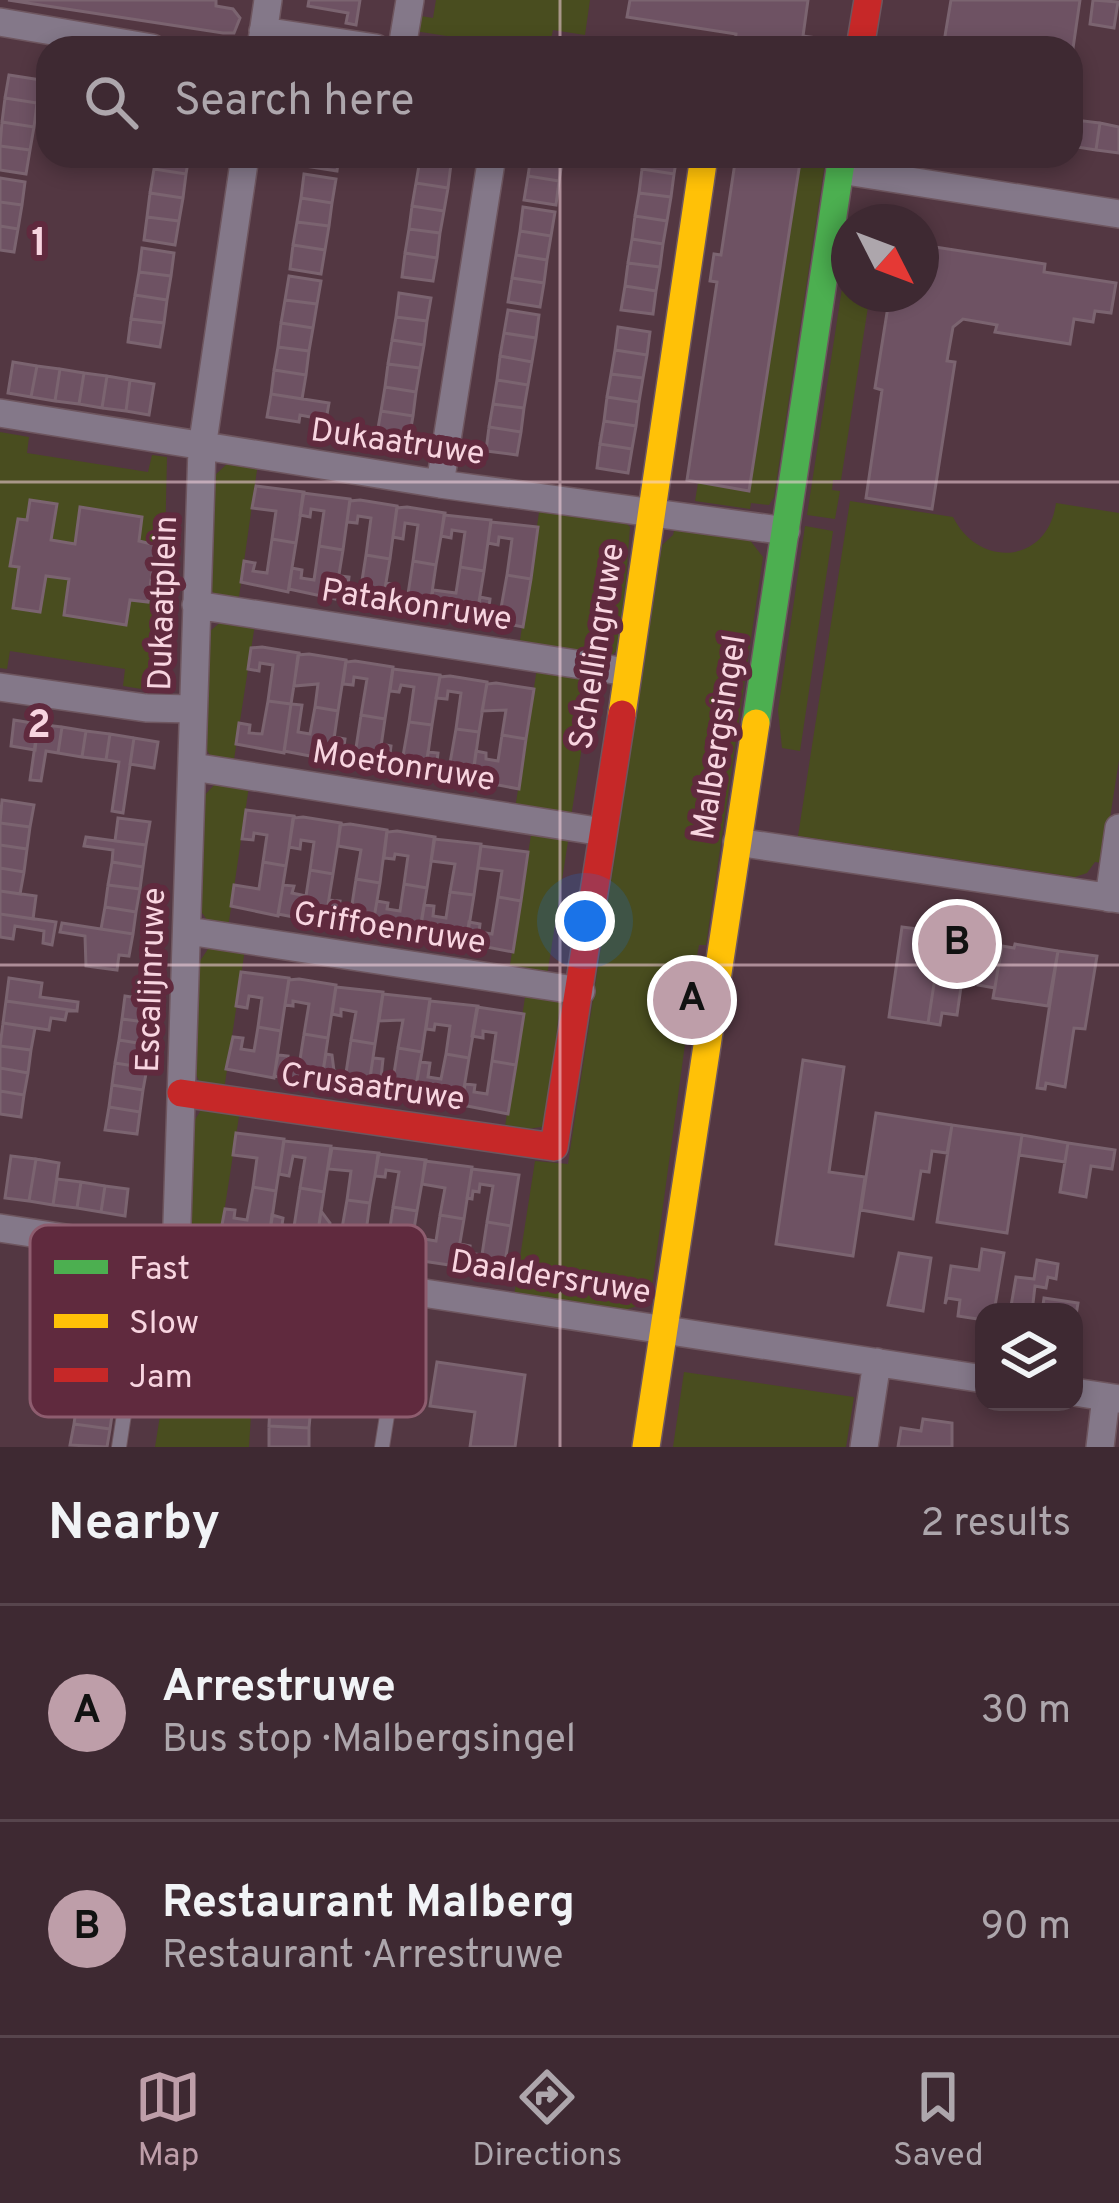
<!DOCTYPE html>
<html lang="en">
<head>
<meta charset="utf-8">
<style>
	body { margin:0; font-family:Overpass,sans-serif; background:#45313a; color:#f1f3f6 }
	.controls { position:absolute; right:36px; bottom:36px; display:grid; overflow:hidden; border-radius:24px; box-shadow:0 6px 18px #0003 }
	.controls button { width:108px; height:108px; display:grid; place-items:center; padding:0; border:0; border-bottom:3px solid #57454d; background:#3e2932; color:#f1f3f6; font:60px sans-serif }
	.compass { position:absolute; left:831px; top:204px; width:108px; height:108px; border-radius:50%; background:#3e2932; box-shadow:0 6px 18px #0003; rotate:132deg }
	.you { position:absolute; left:585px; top:921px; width:42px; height:42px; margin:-30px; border:9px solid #fff; border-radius:50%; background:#1a73e8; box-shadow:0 0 0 18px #1a73e833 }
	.badge { display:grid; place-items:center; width:78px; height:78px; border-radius:50%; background:#be9ea9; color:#111; font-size:39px; font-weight:700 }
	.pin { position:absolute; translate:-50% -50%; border:6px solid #fff; box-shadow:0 3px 12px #0006 }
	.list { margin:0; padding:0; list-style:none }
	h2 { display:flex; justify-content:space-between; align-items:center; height:156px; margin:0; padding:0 48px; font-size:51px }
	h2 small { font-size:39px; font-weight:400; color:#ada6ac }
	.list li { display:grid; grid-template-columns:78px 1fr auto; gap:36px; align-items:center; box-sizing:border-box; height:216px; padding:0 48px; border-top:3px solid #57454d }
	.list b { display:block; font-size:45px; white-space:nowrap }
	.list p { margin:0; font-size:39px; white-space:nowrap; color:#ada6ac }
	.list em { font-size:39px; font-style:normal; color:#ada6ac }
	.icon { flex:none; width:66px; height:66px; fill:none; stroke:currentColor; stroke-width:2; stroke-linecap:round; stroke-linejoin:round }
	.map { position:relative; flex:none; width:1119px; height:1447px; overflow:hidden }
	.search { position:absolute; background:#3e2932; box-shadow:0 6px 18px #0003; left:36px; right:36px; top:36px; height:132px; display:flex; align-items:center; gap:30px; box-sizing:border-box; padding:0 42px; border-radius:36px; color:#ada6ac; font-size:45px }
	.sheet { height:588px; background:#3e2932 }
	nav { display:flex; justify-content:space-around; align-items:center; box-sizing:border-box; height:168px; border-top:3px solid #57454d; background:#3e2932; font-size:33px; color:#ada6ac }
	nav a { display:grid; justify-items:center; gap:6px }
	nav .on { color:#be9ea9 }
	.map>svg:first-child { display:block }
	.green { fill:#494d1f; fill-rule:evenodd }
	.building { fill:#6e5263; stroke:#7b6470; stroke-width:3 }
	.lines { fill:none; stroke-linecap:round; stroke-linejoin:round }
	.lane-casing { stroke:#6e565f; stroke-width:16 }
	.street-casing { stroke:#6e565f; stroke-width:30 }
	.fast-casing { stroke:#6e565f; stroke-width:30 }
	.slow-casing { stroke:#6e565f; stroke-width:30 }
	.jam-casing { stroke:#6e565f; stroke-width:30 }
	.lane { stroke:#847889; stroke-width:14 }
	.street { stroke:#847889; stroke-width:27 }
	.fast { stroke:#4caf50; stroke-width:27 }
	.slow { stroke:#ffc107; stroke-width:27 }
	.jam { stroke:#c62828; stroke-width:27 }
	.grid { fill:none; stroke:#f8d5e0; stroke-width:3; stroke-opacity:0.55 }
	.labels { text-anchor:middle; stroke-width:12; stroke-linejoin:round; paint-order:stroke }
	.street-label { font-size:33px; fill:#f8d5e0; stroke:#602a3e }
	.key { fill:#602a3e; stroke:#8e5d6f; stroke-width:3 }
	.key-label { font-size:33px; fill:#f8d5e0 }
	.grid-label { font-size:39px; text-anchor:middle; font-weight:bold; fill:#f8d5e0; stroke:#602a3e; stroke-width:12; stroke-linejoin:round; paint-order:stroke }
</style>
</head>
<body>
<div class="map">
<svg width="1119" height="1447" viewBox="0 0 1119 1447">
	<rect width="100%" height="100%" fill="#533742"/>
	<path class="green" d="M436 0H590L585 35 553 30 549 48H523L415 31V15L433 18Z
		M801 156H826L774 497 769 505 751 503 750 509 695 501 698 483 749 490Z
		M849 243V294H870L841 480H833L832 490 840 491 835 519 807 515Z
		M0 432 29 437 27 453 148 472 152 455 167 457 165 544 156 545 148 601 163 606 160 692 123 686 125 669 10 651 7 669 0 668ZM30 500 56 504 51 540 75 544 81 508 141 517 139 541 156 545 148 602 130 600 125 625 64 615 69 579 46 576 40 611 14 608 19 567 11 565 18 520H27Z
		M228 463H258L238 604 214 594 210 588 214 476Z
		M850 501 953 517C979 569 1048 564 1056 503L1119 513V760L1103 863 1095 862 1087 873 1075 877 798 836Z
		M540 506 623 520 630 527 621 647 607 659 519 647Z
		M805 526 833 531 800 751 782 748 778 710Z
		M675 527 749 539 763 557 706 945H699L697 956 652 1287 637 1306 621 1311 514 1296 535 1161 568 1164 662 545 673 535Z
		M222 621 255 624 233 766 213 760 205 747 209 632Z
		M537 668 593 676 571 817 515 809Z
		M215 784 249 786 228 928 210 924 200 910 203 797Z
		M532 829 569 835 547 976 509 971Z
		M210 946 245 949 224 1090 200 1083 195 1072 198 964Z
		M526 991 560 1001 547 1126 504 1133Z
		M201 1110H240L218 1251 200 1247 190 1231 193 1123Z
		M183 1271 396 1304 389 1305 388 1315 395 1317 394 1326 258 1307 249 1381 253 1382 249 1447H155Z
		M684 1372 854 1397 846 1447H673Z"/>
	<path class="building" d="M8 0H216V6L233 9 240 18 234 33H223Z
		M309 0H360L356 25 346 23 348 13 308 6Z
		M630 0H808L803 36 817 38 815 48H734L736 34 627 17Z
		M951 0H1080L1071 62V48H943Z
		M1093 0 1118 2 1114 28 1090 24Z
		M9 75 41 80 37 103 5 98Z
		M5 98 37 103 34 127 2 122Z
		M1075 120 1100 123 1096 150 1071 146Z
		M2 122 34 127 30 150 0 146Z
		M1100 123 1119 127V153L1096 150Z
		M0 146 30 150 26 174 0 170Z
		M156 156H189L186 174 154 169Z
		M307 156H339L337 171 305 166Z
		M531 156 563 157 559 181 528 176Z
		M644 156H677L674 174 642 169Z
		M736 156H801L749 491 687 480 717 282 710 281 714 254 721 255Z
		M420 159 451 164 448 188 416 183Z
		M154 169 186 174 183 198 150 193Z
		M642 169 674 174 671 197 639 193Z
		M304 174 336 179 332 203 301 198Z
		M528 176 559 181 556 205 524 200Z
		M0 178 25 182 22 205 0 202Z
		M416 183 448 188 444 211 412 206Z
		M150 193 183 198 179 221 147 217Z
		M639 193 671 197 667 221 635 216Z
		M301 198 332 203 329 226 297 222Z
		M0 202 22 205 18 229 0 226Z
		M412 206 444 211 440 233 409 229Z
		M523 207 555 212 551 236 520 231Z
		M635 216 667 221 663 244 632 239Z
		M147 217 179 221 175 245 144 240Z
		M297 222 329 226 325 250 293 245Z
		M0 226 18 229 14 252 0 250Z
		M409 229 440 233 437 258 405 253Z
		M520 231 551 236 547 260 516 255Z
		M632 239 663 244 660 267 628 263Z
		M293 245 325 250 321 274 290 269Z
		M935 247 1045 264 1044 272 1116 283 1111 313 1095 311 1093 322 1074 319 1070 344 995 332 997 325 963 319 953 327 947 361 955 362 932 509 866 498 882 390 875 388 890 294H921V260L933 259Z
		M142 248 174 253 171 276 139 272Z
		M405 253 437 258 433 281 402 277Z
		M516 255 547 260 544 283 512 278Z
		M628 263 660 267 656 291 625 286Z
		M139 272 171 276 167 300 135 295Z
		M289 276 321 281 317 304 285 300Z
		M512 278 544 283 540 307 508 302Z
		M625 286 656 291 653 314 621 310Z
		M399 293 431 298 427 321 396 317Z
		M135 295 167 300 164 323 131 319Z
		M285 300 317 304 313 328 281 323Z
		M508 310 539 315 536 338 504 333Z
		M396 317 427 321 424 345 392 340Z
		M131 319 164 323 160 347 128 342Z
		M281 323 313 328 309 351 278 347Z
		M618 327 650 332 647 355 615 350Z
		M504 333 536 338 532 362 500 356Z
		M392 340 424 345 420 368 388 364Z
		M278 347 309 351 306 375 274 370Z
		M615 350 647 355 643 378 611 374Z
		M500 356 532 362 528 385 497 380Z
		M13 362 37 366 31 397 8 393Z
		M388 364 420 368 416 392 385 387Z
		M37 366 60 369 55 401 31 397Z
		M60 369 84 373 79 404 55 401Z
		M274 370 306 375 302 399 271 394Z
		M84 373 107 376 102 408 79 404Z
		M611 374 643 378 639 402 607 397Z
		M107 376 130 380 126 411 102 408Z
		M130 380 154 384 149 415 126 411Z
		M497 380 528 385 524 408 493 404Z
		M385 387 416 392 413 416 381 411Z
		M271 394 329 403 326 420 300 415 299 422 267 417Z
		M607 397 639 402 636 426 604 421Z
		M493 404 524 408 521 432 489 427Z
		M381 411 413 416 409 439 377 434Z
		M604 421 636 426 632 449 600 444Z
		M489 427 521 432 517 455 486 451Z
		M600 444 632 449 628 473 597 468Z
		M256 486 304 492 296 543 272 539 276 511 252 508Z
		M303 493 350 499 343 550 319 546 324 511 311 509 310 517 300 515Z
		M30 500 57 504 51 540 75 544 80 507 142 517 139 541 156 545 148 602 130 600 126 625 64 615 69 579 46 576 40 612 13 608 19 567 10 566 18 519 27 520Z
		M360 500 397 506 390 559 366 555 371 518 358 516 357 523 347 522 350 501Z
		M407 507 445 513 436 565 413 561 418 525 405 523 403 539 393 537 397 508Z
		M444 515 491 520 484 571 460 567 465 532 452 530 451 538 441 536Z
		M491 522 538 527 531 579 507 575 512 539 499 537 498 545 488 543Z
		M272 539 296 543 288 592 241 582 244 561 255 563 253 571 267 573Z
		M319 546 343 550 335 599 289 589 292 568 302 570 301 578 314 580Z
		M366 555 390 559 382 606 336 597 340 576 349 577 348 585 361 587Z
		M413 561 436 565 429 613 383 604 386 583 396 585 394 592 408 594Z
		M460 567 484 571 476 620 429 611 433 590 456 593Z
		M507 575 531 579 523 627 477 618 480 597 490 599 489 607 501 608Z
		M262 647 299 653 291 704 268 701 273 665 260 663 259 671 248 669 251 648Z
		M309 654 346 660 338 711 315 707 318 684 294 686 298 655Z
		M355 661 393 667 385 719 361 715 367 679 354 677 353 685 343 684 346 662Z
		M393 669 440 675 432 725 409 722 414 687 401 685 399 692 390 691Z
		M450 676 487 682 479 732 456 729 461 693 448 691 447 699 436 698 440 677Z
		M496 683 534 689 526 739 502 735 506 710 482 711 487 684Z
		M268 701 291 704 284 753 236 744 239 723 250 725 249 733 262 734Z
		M291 704 302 705 298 732 310 734 315 707 338 711 331 760 284 751Z
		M361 715 385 719 378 767 331 758 334 737 345 739 344 746 356 748Z
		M14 720 38 724 35 750 11 746Z
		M409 722 432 725 425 775 378 765 381 744 391 746 390 754 403 756Z
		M38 724 62 727 58 753 46 751 41 781 30 780Z
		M62 727 86 731 82 757 58 753Z
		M456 729 479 732 472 782 425 773 428 752 438 753 437 761 450 763Z
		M86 731 110 734 106 760 82 757Z
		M110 734 134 738 123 813 112 811 119 762 106 760Z
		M502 735 526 739 519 789 472 780 476 751 486 753V759L498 761Z
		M134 738 158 742 154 768 130 764Z
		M2 800 34 805 30 827 0 823Z
		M246 810 294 816 286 866 263 862 267 835 254 833 253 840 242 839Z
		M303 817 341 823 333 874 310 870 314 842 301 840 300 849 289 847 293 818Z
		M118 818 150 822 146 845 115 841Z
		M0 823 30 827 27 849 0 845Z
		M350 824 387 830 380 883 356 879 361 850 338 846 340 825Z
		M397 831 435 837 427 888 404 884 408 856 395 854 394 859 384 858 387 832Z
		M86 837 146 845 143 867 112 862 113 850 84 846Z
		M434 839 481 844 474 895 450 892 455 864 431 861Z
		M0 845 27 849 24 872 0 868Z
		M481 846 528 852 521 901 498 897 502 871 478 868Z
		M112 862 143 867 140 889 108 885Z
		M263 862 286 866 278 916 231 906 234 885 259 889Z
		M0 868 24 872 20 894 0 891Z
		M310 870 333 874 325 923 278 914 283 885 294 886 292 893 306 896Z
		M356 879 380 883 372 930 325 921 329 900 340 901 339 909 351 911Z
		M404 884 427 888 419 938 372 928 377 901 388 903 387 909 400 911Z
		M108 885 140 889 136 912 105 907Z
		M0 891 36 896 33 919 0 914Z
		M450 892 474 895 466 945 419 935 424 905 434 906 433 916 446 918Z
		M498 897 521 901 513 952 466 943 469 922 480 924 479 932 492 934Z
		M105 907 136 912 133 934 101 929Z
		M0 914 56 922 52 945 43 943 44 931 15 926 13 939 0 937Z
		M62 923 133 934 129 956 119 955 117 970 86 966 85 936 60 932Z
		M902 927 942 932 928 1023 889 1017Z
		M942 932 968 937 957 1015 942 1013 940 1025 928 1023Z
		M984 944 1001 947 995 988 978 985Z
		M1015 944 1058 951 1048 1006 993 998 1002 946 1014 948Z
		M1058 951 1097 956 1085 1029 1074 1028 1065 1087 1046 1083 1045 1089 1037 1088Z
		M241 972 289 978 281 1031 258 1027 262 998 249 996 247 1008 236 1006Z
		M9 978 42 983 40 997 78 1002 77 1011 6 1001Z
		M299 979 336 985 328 1038 304 1034 309 1004 293 1001V1006L285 1005 289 980Z
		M336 987 383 992 375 1044 351 1040 356 1012 341 1009V1016L332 1014Z
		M383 994 430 999 422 1052 398 1048 403 1020 379 1021Z
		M125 996 157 1001 153 1023 122 1019Z
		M6 1001 77 1011H67L65 1020 51 1018 49 1030 3 1023Z
		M430 1001 478 1006 469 1058 446 1054 450 1026 435 1024 434 1030 426 1029Z
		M477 1007 524 1014 516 1065 492 1061 496 1033 483 1031V1038L472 1036Z
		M122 1019 153 1023 150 1045 119 1040Z
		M3 1023 35 1028 31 1050 0 1046Z
		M258 1027 281 1031 274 1078 226 1069 233 1037 243 1038 241 1049 254 1051Z
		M304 1034 328 1038 321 1085 274 1076 278 1055 288 1056 287 1064 299 1066Z
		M119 1040 150 1045 147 1068 115 1063Z
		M351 1040 375 1044 368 1092 321 1083 326 1054 332 1055 334 1071 346 1073Z
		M0 1046 31 1050 28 1073 0 1068Z
		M398 1048 422 1052 414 1098 368 1090 373 1058 383 1059 381 1078 393 1080Z
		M446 1054 469 1058 461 1106 414 1098 420 1062 430 1063 428 1077 441 1079Z
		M803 1060 844 1067 829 1172 865 1177 853 1256 776 1244Z
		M492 1061 516 1065 508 1114 462 1105 465 1084 475 1085 474 1092 487 1094Z
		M115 1063 147 1068 143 1090 112 1085Z
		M0 1068 28 1073 24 1095 0 1091Z
		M112 1085 143 1090 140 1112 109 1107Z
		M0 1091 24 1095 21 1117 0 1114Z
		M109 1107 140 1112 137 1134 105 1130Z
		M876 1113 952 1125 947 1153 932 1151 929 1172 921 1171 913 1219 861 1210Z
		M952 1125 1022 1135 1007 1233 937 1222Z
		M236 1133 284 1139 276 1191 253 1187 257 1158 233 1155Z
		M1022 1135 1068 1143 1065 1162 1019 1155Z
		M284 1141 331 1146 324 1192 300 1188 305 1158 293 1156 289 1176 279 1174Z
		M1068 1143 1115 1150 1112 1169 1091 1166 1086 1197 1060 1192Z
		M332 1148 379 1153 370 1203 347 1200 351 1171 328 1169Z
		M378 1154 426 1160 417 1211 393 1207 399 1172 386 1170 385 1177 375 1176Z
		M11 1156 36 1159 29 1201 5 1198Z
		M36 1159 59 1163 53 1205 29 1201Z
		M425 1161 472 1167 464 1219 440 1215 445 1188 422 1184Z
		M472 1169 519 1175 511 1226 487 1222 493 1186 480 1184 479 1192 473 1191 472 1199 467 1198Z
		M57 1179 81 1182 77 1208 53 1205Z
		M81 1182 105 1186 101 1212 77 1208Z
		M105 1186 128 1189 125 1216 101 1212Z
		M253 1187 276 1191 269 1239 221 1230 225 1209 235 1210 234 1218 247 1220Z
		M300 1188 324 1192 316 1245 269 1237 272 1215 283 1218 282 1225 294 1227Z
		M347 1200 370 1203 363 1253 316 1244 321 1211 330 1223 328 1232 341 1234Z
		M393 1207 417 1211 409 1259 363 1252 366 1230 376 1231 375 1239 388 1241Z
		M440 1215 464 1219 456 1266 409 1259 413 1237 436 1241Z
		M487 1222 511 1226 503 1274 457 1265 460 1244 470 1246 469 1253 482 1255Z
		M982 1249 1004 1253 994 1312H984V1320L958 1316 960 1300 947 1298 945 1304 951 1266 979 1270Z
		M899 1253 931 1258 923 1311 888 1305Z
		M1037 1260 1058 1264 1056 1279 1048 1277 1046 1288 1035 1286 1032 1312H1010L1016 1277 1034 1279Z
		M1044 1298 1078 1303 1074 1327V1312H1042Z
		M437 1362 525 1375 515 1447H470L475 1412 430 1406Z
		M77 1402 113 1408 110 1429 74 1424Z
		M270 1404 311 1406 309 1428 269 1426Z
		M923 1419 952 1423V1447H898L901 1428 921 1431Z
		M74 1424 110 1429 107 1447 70 1445Z
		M269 1426 309 1428V1447H269Z"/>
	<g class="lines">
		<g class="lane-casing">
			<path id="lane" d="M119 1447 149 1251
				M382 1447 407 1289"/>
		</g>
		<g class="street-casing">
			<path id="street" d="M0 22 152 48
				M263 31 376 48
				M261 48 268 0
				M402 48 410 0
				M840 170 1119 214
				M0 413 440 484 786 531
				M440 484 492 156
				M196 605 627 672
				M0 687 146 708 193 709
				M193 767 603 832
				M737 842 1119 899
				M1109 898 1119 828
				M188 931 581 991
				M0 1228 984 1379
				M176 1254 202 448 245 156
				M1074 1392 1119 1399
				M864 1447 877 1362
				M1100 1447 1106 1397"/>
		</g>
		<g class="fast-casing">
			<path id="fast" d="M756 723 842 156"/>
		</g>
		<g class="slow-casing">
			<path id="slow" d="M622 714 704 156
				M646 1447 756 723"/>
		</g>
		<g class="jam-casing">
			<path id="jam" d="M860 48 868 0
				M181 1093 554 1147 622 714"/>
		</g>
		<use href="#lane" class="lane"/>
		<use href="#street" class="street"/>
		<use href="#fast" class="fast"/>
		<use href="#slow" class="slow"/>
		<use href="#jam" class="jam"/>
	</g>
	<path class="grid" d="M560 0V48M560 156V1447M0 482H1119M0 965H1119"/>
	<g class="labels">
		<g class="street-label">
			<text transform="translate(398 440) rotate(8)" y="12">Dukaatruwe</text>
			<text transform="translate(161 603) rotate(-88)" y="12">Dukaatplein</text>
			<text transform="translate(417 603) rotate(9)" y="12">Patakonruwe</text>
			<text transform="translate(595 646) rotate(-81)" y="12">Schellingruwe</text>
			<text transform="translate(717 737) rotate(-81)" y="12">Malbergsingel</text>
			<text transform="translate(404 764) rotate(9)" y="12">Moetonruwe</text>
			<text transform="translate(390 926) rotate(9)" y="12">Griffoenruwe</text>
			<text transform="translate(149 980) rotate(-88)" y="12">Escalijnruwe</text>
			<text transform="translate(373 1085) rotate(8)" y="12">Crusaatruwe</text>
			<text transform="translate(551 1275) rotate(9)" y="12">Daaldersruwe</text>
		</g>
	</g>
	<rect x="30" y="1225" width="396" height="192" rx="18" class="key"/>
	<rect x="54" y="1260" width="54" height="14" fill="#4caf50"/>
	<rect x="54" y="1314" width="54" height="14" fill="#ffc107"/>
	<rect x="54" y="1368" width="54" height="14" fill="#c62828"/>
	<g class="key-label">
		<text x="129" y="1279">Fast</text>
		<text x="129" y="1333">Slow</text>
		<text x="129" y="1387">Jam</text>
	</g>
	<g class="grid-label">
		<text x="39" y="255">1</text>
		<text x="39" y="737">2</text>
	</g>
</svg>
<div class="controls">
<button><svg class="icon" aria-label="layers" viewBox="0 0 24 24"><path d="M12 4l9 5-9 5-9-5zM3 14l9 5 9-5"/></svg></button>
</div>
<svg class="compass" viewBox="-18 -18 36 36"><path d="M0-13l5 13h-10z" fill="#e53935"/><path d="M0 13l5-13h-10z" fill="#ada6ac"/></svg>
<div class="you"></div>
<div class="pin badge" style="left:692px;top:1000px">A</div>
<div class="pin badge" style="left:957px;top:944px">B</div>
<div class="search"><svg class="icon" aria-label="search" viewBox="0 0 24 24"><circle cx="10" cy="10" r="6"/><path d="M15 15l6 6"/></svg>Search here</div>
</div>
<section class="sheet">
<h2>Nearby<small>2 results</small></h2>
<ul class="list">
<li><span class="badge">A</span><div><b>Arrestruwe</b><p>Bus stop · Malbergsingel</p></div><em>30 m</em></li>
<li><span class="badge">B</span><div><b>Restaurant Malberg</b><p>Restaurant · Arrestruwe</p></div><em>90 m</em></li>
</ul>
</section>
<nav>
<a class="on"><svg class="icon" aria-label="map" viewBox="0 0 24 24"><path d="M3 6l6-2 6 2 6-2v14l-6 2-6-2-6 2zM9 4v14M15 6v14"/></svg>Map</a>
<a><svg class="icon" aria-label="directions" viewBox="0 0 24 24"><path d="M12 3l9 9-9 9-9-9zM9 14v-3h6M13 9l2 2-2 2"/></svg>Directions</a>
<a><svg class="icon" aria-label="saved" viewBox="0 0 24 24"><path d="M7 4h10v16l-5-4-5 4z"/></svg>Saved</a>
</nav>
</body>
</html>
